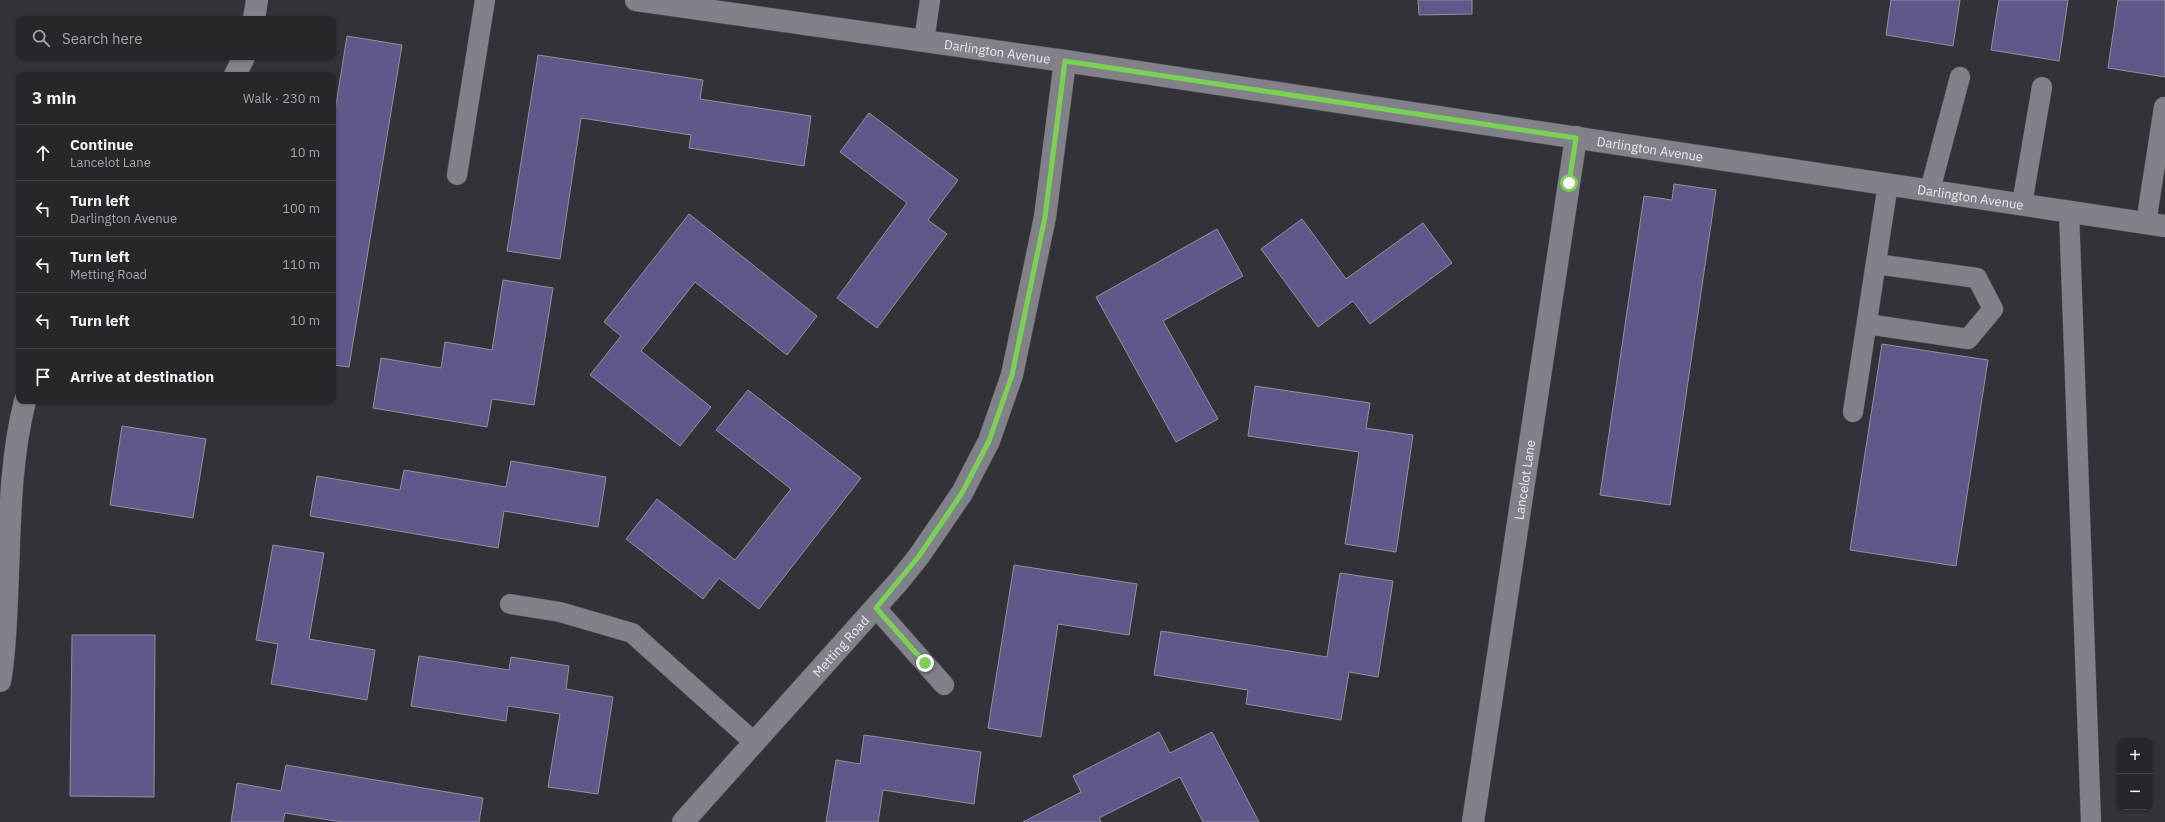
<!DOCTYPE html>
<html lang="en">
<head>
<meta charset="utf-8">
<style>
	body { margin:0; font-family:"IBM Plex Sans",sans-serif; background:#2e2e33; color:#f1f3f6 }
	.controls { position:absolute; right:12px; bottom:12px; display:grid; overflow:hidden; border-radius:8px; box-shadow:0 1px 3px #0004 }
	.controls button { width:36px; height:36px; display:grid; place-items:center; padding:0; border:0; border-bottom:1px solid #424347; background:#26262b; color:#f1f3f6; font:20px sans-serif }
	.stop { position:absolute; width:12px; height:12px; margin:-9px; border:3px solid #7bd156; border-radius:50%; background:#fff }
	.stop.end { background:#7bd156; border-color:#fff; box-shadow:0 1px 4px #0008 }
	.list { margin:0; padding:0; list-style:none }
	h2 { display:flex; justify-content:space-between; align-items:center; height:52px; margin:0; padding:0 16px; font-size:17px }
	h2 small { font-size:13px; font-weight:400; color:#a4a5a9 }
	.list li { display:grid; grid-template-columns:26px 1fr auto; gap:12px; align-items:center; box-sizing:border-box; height:56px; padding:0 16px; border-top:1px solid #424347 }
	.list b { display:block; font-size:15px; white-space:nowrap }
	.list p { margin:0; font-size:13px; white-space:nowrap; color:#a4a5a9 }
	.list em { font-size:13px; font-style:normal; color:#a4a5a9 }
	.icon { flex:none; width:22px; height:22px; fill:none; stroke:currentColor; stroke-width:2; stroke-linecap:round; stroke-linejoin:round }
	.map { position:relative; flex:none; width:2165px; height:822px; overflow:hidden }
	.search { position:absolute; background:#26262b; box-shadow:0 1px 3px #0004; left:16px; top:16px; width:320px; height:44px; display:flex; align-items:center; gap:10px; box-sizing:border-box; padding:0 14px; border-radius:8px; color:#a4a5a9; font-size:15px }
	.panel { position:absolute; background:#26262b; box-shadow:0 1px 3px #0004; left:16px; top:72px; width:320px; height:332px; border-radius:8px }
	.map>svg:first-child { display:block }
	.building { fill:#5e598a; stroke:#929199 }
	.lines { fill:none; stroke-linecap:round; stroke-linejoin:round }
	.lane-casing { stroke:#505055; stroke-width:21 }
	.street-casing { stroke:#505055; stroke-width:23 }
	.lane { stroke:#818189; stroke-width:20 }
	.street { stroke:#818189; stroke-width:22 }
	.route { stroke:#7bd156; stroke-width:5 }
	.labels { text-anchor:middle; stroke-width:4; stroke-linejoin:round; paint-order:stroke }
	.street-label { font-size:13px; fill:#e9e8ed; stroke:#29282f }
</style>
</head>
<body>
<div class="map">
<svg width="2165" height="822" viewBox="0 0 2165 822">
	<rect width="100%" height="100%" fill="#333239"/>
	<path class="building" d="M1418 0H1472V14L1419 15Z
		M1891 0H1960L1953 46 1886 35Z
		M1999 0H2068L2059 61 1991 50Z
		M2118 0H2165V77L2108 68Z
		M347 36 402 45 349 367 333 365V124Z
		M538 55 703 80 700 99 811 116 804 166 689 148 691 135 581 118 560 259 507 251Z
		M869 113 958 180 928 220 947 234 877 328 837 298 907 203 840 152Z
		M1674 184 1716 190 1670 505 1600 495 1644 196 1672 200Z
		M689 214 817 316 787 355 695 282 641 351 711 407 680 446 590 375 621 336 604 322Z
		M1302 219 1346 279 1423 223 1452 263 1370 324 1353 301 1318 327 1261 249Z
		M1217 229 1243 276 1163 321 1218 419 1176 442 1096 297Z
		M503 280 553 288 534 405 492 399 487 427 373 408 381 358 441 368 445 342 492 350Z
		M1882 344 1988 360 1956 566 1850 550Z
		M1255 386 1370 403 1366 428 1413 435 1396 552 1345 544 1359 452 1248 436Z
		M748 390 861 478 759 609 719 578 703 599 626 539 657 499 735 560 791 489 716 430Z
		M122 426 206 439 193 518 110 505Z
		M511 461 606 477 598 527 504 511 498 548 310 516 317 476 400 490 404 470 506 487Z
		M273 545 324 553 309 639 375 650 367 700 271 684 278 644 256 640Z
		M1014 565 1137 584 1129 635 1058 624 1041 737 988 728Z
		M1340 573 1393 581 1378 677 1349 672 1341 720 1246 704 1248 690 1154 675 1161 631 1327 657Z
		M72 635H155L154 797 70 796Z
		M419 656 509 670 511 657 569 666 566 689 613 697 598 794 548 787 560 714 508 706 506 721 411 706Z
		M1159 732 1170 753 1212 732 1259 822H1203L1180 777 1099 818 1101 822H1023L1081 792 1073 776Z
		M864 735 981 752 974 804 883 790 878 822H826L836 760 860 764Z
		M286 765 483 798 479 822H342L285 813 283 822H231L237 783 281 791Z"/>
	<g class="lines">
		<g class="lane-casing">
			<path id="lane" d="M924 41 930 0
				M457 175 485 0
				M1930 190 1960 77
				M2022 204 2042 87
				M2069 211 2091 822
				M2146 223 2164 107
				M1867 324 1968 339 1993 309 1977 278 1876 264
				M1853 412 1888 184
				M510 604 560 612 632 633 755 743
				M876 608 944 685"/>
		</g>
		<g class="street-casing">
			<g id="street">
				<path id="s1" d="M636 0 1065 61 2165 226"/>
				<path d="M254 19 257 0"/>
				<path d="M235 75 244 57"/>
				<path d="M0 681C5 653 6 624 7 596 10 531 9 464 25 401"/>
				<path id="s2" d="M683 822 899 581 919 556 962 493 989 441 1012 375 1045 217 1065 61"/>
				<path id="s3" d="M1473 822 1576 137"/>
			</g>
		</g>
		<use href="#lane" class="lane"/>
		<use href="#street" class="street"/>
	</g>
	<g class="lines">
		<path class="route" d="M925 663 876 608 919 556 962 493 989 441 1012 375 1045 217 1065 61 1576 138 1569 183"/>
	</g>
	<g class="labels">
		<g class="street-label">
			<text dy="5" stroke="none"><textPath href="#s1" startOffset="365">Darlington Avenue</textPath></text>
			<text dy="5" stroke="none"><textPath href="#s1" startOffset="1025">Darlington Avenue</textPath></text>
			<text dy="5" stroke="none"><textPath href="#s1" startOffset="1349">Darlington Avenue</textPath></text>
			<text dy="5" stroke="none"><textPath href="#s3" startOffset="346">Lancelot Lane</textPath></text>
			<text dy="5" stroke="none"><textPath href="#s2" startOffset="236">Metting Road</textPath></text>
		</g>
	</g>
</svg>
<div class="controls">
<button>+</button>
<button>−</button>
</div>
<div class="stop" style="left:1569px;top:183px"></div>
<div class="stop end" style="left:925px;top:663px"></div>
<div class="search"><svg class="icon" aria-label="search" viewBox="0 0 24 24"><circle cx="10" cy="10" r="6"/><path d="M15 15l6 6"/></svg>Search here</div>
<section class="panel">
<h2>3 min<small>Walk · 230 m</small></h2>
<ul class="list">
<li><svg class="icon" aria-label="ahead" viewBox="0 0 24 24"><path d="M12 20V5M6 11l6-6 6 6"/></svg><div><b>Continue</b><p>Lancelot Lane</p></div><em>10 m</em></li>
<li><svg class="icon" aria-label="left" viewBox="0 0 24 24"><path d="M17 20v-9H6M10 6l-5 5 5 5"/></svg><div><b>Turn left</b><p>Darlington Avenue</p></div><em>100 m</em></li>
<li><svg class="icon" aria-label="left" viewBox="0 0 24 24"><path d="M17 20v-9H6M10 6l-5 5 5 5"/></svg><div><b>Turn left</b><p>Metting Road</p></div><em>110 m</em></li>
<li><svg class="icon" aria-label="left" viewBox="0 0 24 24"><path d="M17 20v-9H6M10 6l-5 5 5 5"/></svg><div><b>Turn left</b></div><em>10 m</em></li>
<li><svg class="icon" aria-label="arrive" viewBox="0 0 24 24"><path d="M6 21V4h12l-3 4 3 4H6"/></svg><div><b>Arrive at destination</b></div></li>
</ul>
</section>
</div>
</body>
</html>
